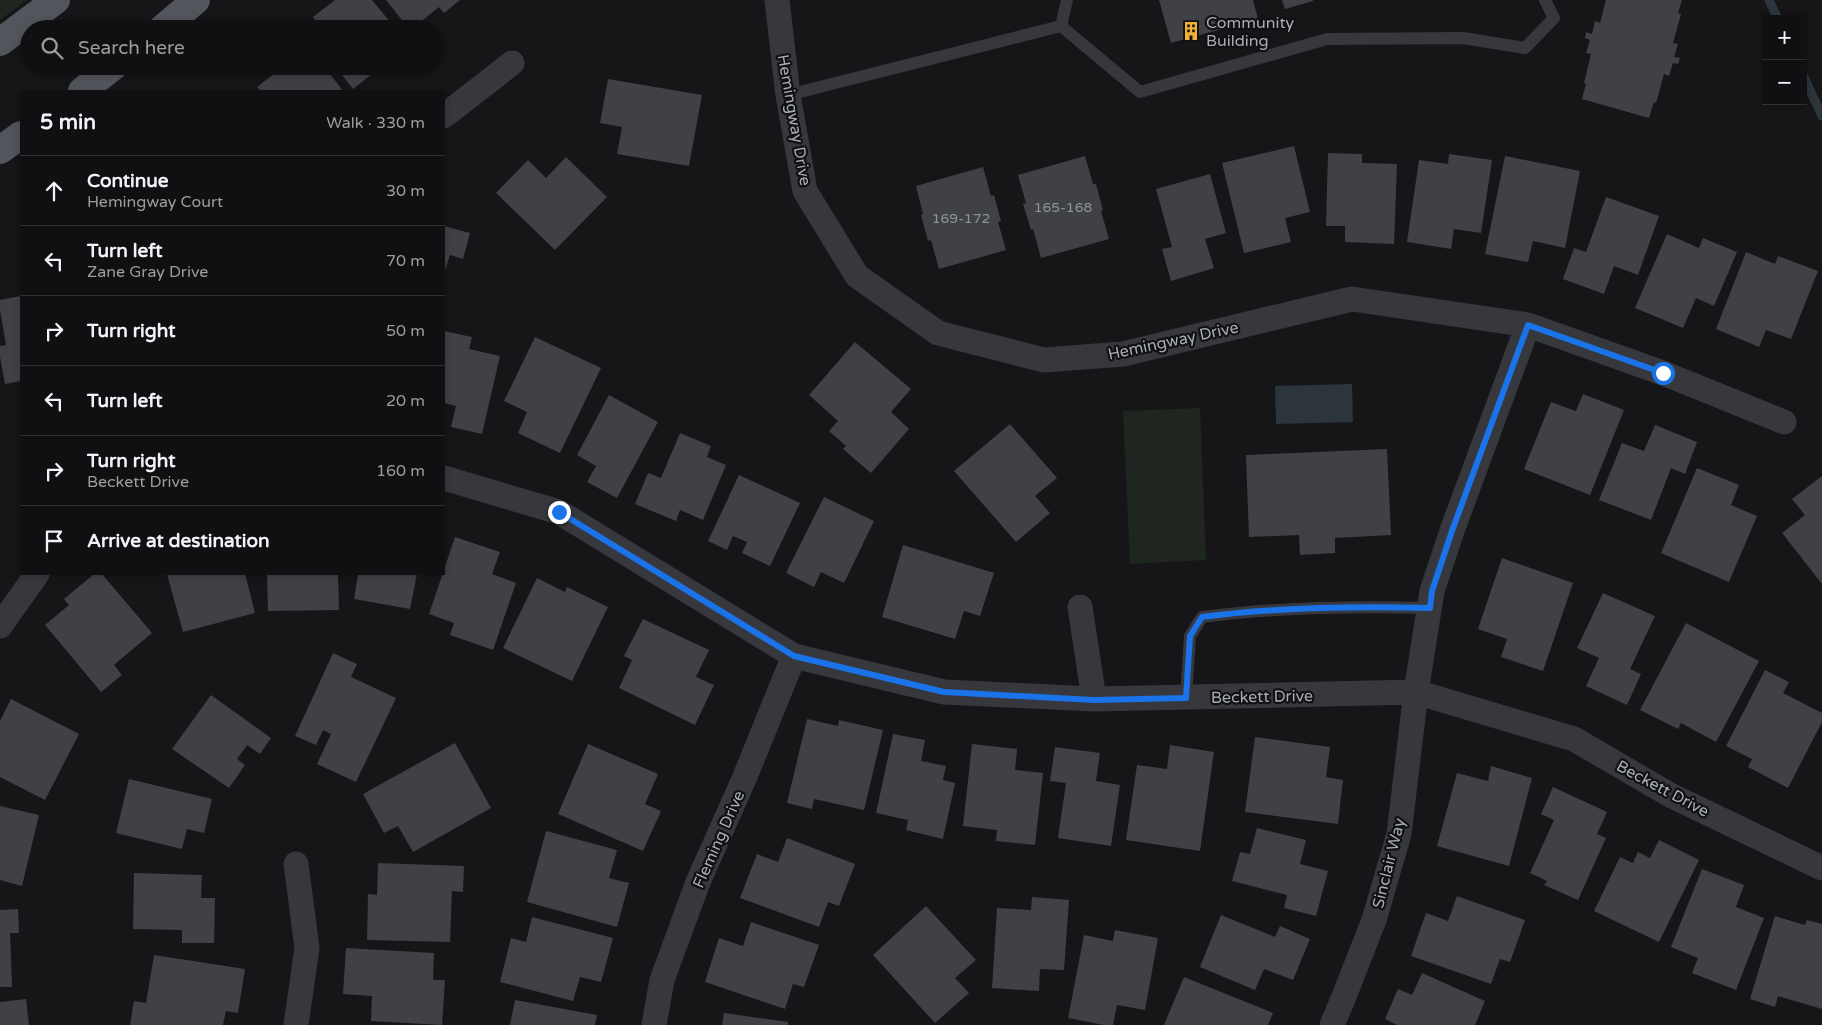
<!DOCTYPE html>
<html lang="en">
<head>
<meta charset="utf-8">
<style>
	body { margin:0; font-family:"Varela Round",sans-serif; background:#19191b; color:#f1f3f6 }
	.controls { position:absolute; right:15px; top:15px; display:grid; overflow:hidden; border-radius:0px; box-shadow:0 2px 8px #0003 }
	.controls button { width:45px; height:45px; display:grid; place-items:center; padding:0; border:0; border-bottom:1px solid #303032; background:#101012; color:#f1f3f6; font:25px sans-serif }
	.stop { position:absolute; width:15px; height:15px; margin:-11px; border:4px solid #1a73e8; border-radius:50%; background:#fff }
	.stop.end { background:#1a73e8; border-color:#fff; box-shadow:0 1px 5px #0008 }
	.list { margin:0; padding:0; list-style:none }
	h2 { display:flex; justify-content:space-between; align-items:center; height:65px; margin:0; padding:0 20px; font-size:21px }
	h2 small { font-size:16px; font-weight:400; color:#9c9d9f }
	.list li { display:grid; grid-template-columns:32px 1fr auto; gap:15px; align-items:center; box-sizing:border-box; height:70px; padding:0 20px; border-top:1px solid #303032 }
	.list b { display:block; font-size:19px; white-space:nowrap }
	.list p { margin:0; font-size:16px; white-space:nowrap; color:#9c9d9f }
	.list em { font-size:16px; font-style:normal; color:#9c9d9f }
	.icon { flex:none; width:28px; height:28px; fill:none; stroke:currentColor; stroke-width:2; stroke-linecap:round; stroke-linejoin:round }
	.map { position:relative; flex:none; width:1822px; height:1025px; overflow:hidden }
	.search { position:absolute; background:#101012; box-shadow:0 2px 8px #0003; left:20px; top:20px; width:425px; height:55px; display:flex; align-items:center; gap:12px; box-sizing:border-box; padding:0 18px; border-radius:28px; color:#9c9d9f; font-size:19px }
	.panel { position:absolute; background:#101012; box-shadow:0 2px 8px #0003; left:20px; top:90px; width:425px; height:485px; border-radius:0px }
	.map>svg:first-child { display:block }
	.green { fill:#1e261f }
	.water { fill:#2c353c }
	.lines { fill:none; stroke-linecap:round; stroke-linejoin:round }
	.stream { stroke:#2c353c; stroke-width:9 }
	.building { fill:#404145 }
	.service { stroke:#37383d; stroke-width:12 }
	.minor { stroke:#37383d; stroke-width:25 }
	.primary { stroke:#53555c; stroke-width:28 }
	.route { stroke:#1a73e8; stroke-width:6 }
	.labels { text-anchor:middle; stroke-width:4.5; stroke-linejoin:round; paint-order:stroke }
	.number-label { font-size:14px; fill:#8e929b }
	.poi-label { font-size:16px; fill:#a8adb8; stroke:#111113; text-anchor:start }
	.street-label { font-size:16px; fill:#a8adb8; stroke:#111113 }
</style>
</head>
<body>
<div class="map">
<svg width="1822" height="1025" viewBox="0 0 1822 1025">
	<rect width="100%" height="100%" fill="#161618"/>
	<path class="green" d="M0 0H27L0 20Z
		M1200 408 1206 560 1130 564 1123 411Z"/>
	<path class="water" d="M1352 384 1353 422 1276 424 1275 386Z"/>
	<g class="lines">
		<path class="stream" d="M1769 0 1778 19
			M1803 75 1822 116"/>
	</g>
	<path class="building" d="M335 0H372L396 29H323L313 17Z
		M386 0H460L444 13 439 7 412 29H409Z
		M1159 0H1253L1258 19 1171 43Z
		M1282 0H1313V1L1285 9Z
		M1606 0H1682L1678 13 1681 14 1673 43 1678 44 1674 57 1680 58 1678 64 1673 63 1669 76 1664 74 1656 103 1654 102 1649 118 1582 99 1586 84 1584 83 1591 54 1586 53 1590 40 1585 38 1586 32 1592 34 1595 21 1600 23Z
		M284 66H324L343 91H261L257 87Z
		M335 66H382L353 89Z
		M608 79 702 95 689 166 617 154 622 127 600 123Z
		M1294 146 1310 212 1285 218 1291 242 1244 253 1222 163Z
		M1328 153 1362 154V163L1397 164 1394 244 1345 242V226H1326Z
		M1449 154 1492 160 1481 233 1454 229 1451 249 1407 242 1419 160 1448 164Z
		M1085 156 1093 184H1096L1103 210 1101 211 1109 239 1041 258 1033 229 1031 230 1023 204 1026 203 1018 175Z
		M1505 156 1580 171 1565 248 1533 241 1528 262 1485 254Z
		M566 157 607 197 555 250 496 193 528 160 546 178Z
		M983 167 991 196 994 195 1001 221 998 222 1006 250 939 269 931 240 928 241 921 215 923 214 916 186Z
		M1210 174 1226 233 1205 239 1214 268 1171 281 1162 249 1172 247 1156 189Z
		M1606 197 1659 216 1638 275 1614 266 1604 294 1563 279 1574 248 1586 252Z
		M444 226 470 233 463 259 450 255 444 274Z
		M1667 234 1699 248 1703 238 1737 252 1714 306 1696 298 1683 328 1635 308Z
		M1746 252 1775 264 1778 256 1818 271 1791 339 1766 330 1759 347 1716 329Z
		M21 296V381L5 384 0 357V346L6 345 0 310V300Z
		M444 331 472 337 469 349 500 356 482 434 451 427 456 406 444 403Z
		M535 337 601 368 560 453 518 433 527 412 504 401Z
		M855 342 911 389 891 412 909 429 871 473 843 449 846 446 829 431 838 421 809 395Z
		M1583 394 1624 410 1590 495 1524 469 1551 402 1576 411Z
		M609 395 658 422 617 498 587 482 596 466 577 455Z
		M1010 424 1057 478 1035 496 1050 513 1016 542 954 471Z
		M1655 425 1697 442 1685 474 1671 468 1651 520 1599 500 1622 443 1644 451Z
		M680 433 711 446 707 457 726 465 703 520 680 510 676 521 635 504 648 473 661 478Z
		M1387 449 1391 535 1335 538V553L1300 555 1299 535 1249 537 1246 455Z
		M1697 468 1739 485 1731 505 1757 516 1729 582 1661 553Z
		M739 475 800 503 770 566 742 553 747 542 733 536 727 550 708 541Z
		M1822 476V584L1782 533 1805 515 1792 499Z
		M824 497 874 521 844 583 821 572 814 587 786 573Z
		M455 537 500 552 492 574 516 583 493 650 450 635 454 623 429 614Z
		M903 545 994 573 980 616 964 611 955 639 882 617Z
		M1502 558 1573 583 1543 671 1501 657 1507 639 1478 629Z
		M94 574H102L152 633 114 665 122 675 101 692 45 625 69 605 64 599Z
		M167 574H245L255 613 183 632Z
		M267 574H338L339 610 268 611Z
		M358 574H417L410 609 354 599Z
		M537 578 565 592 567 587 608 607 572 681 503 648Z
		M1603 593 1655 616 1630 669 1641 674 1627 705 1586 686 1599 658 1577 648Z
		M643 619 709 650 696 677 714 685 695 725 619 688 632 660 624 656Z
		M1686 623 1759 661 1716 742 1681 723 1678 729 1640 710Z
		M333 653 357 664 351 677 396 698 356 782 317 764 331 734 323 730 316 745 295 736Z
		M1765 670 1789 682 1783 693 1822 713V722L1788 788 1748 767 1752 759 1726 746Z
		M211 695 271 738 260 754 247 745 237 759 245 765 229 788 172 749Z
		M11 699 79 734 45 800 0 777V721Z
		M807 719 838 726 839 720 883 730 864 810 814 799 812 809 787 803Z
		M893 734 925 740 921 761 946 766 943 780 955 783 943 839 906 830 908 820 876 813Z
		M1255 737 1330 747 1326 777 1343 780 1338 824 1245 812Z
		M455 743 491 808 413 852 398 826 384 833 363 794Z
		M588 744 658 774 645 804 661 811 643 851 558 814Z
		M972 744 1017 749 1015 770 1043 773 1035 845 996 841 997 830 963 826Z
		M1170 745 1214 752 1200 851 1126 840 1137 765 1167 769Z
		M1055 747 1100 753 1096 781 1120 785 1111 846 1058 838 1066 783 1050 781Z
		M1491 766 1532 778 1509 866 1437 846 1457 773 1488 781Z
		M129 779 212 799 204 833 187 829 182 849 116 833Z
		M1553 787 1607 812 1597 834 1606 838 1578 900 1544 885 1547 881 1530 873 1554 820 1541 814Z
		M0 806 39 815 22 886 0 880Z
		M1257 828 1306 840 1300 864 1328 871 1316 916 1284 908 1287 895 1232 881 1240 852 1250 854Z
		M546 831 617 850 609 878 629 883 617 927 527 902Z
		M787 838 855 864 839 906 828 902 819 927 740 898 757 854 778 862Z
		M1659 840 1699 860 1659 942 1594 911 1620 857 1633 863 1638 852 1650 858Z
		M378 863 464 866 463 892 452 891 450 942 367 940 368 894 377 895Z
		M1702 869 1744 885 1736 907 1764 918 1736 990 1692 973 1698 958 1671 947Z
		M134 873 202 875 201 898H215L214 943H182V930L133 929Z
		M1457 896 1525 920 1510 962 1500 959 1491 984 1411 956 1426 913 1448 921Z
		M1032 897 1069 900 1064 970 1040 969 1039 991 992 988 997 908 1031 910Z
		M926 906 976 960 955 978 969 993 935 1023 873 955Z
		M18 909 19 933H10L12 987H0V910Z
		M1221 915 1275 937 1280 926 1310 939 1293 980 1264 969 1255 990 1200 967Z
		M1775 916 1805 925 1807 920 1822 924V1009L1778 996 1775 1007 1750 999Z
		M532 917 613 938 601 982 580 977 573 1001 500 982 511 938 526 942Z
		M751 922 819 945 804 987 793 984 785 1009 705 982 719 938 743 946Z
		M1115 930 1158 938 1145 1010 1117 1005 1113 1025H1104L1068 1018 1084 935 1113 941Z
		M346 948 434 953 433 980H445L442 1025 371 1021 372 996 343 994Z
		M154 955 245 969 238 1013 226 1011 223 1025H130L134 1001 146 1003Z
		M1422 973 1485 1001 1475 1025H1397L1385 1019 1398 989 1412 995Z
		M1184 977 1273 1013 1268 1025H1164Z
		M26 999 29 1025H0V1002Z
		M515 1000 597 1015 595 1025H510Z
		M724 1013 788 1022V1025H722Z"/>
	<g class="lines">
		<path class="service" d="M1061 26 1140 92 1327 39 1463 38 1525 48 1554 18 1545 0
			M1061 26 1067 0
			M788 95 1061 26
			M1186 698 1190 636 1202 617C1278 607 1354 606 1430 608"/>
		<path class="minor" d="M777 0 788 95 805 191 857 276 938 333 1044 360 1123 354 1352 299 1528 325 1663 373 1784 422
			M444 116 512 63
			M444 478 559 512 794 656 944 692 1094 699 1416 692 1574 739 1670 795 1822 868
			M1080 607 1094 699
			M0 626 37 574
			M296 864 307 948 296 1025
			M654 1025 662 980 698 882 744 779 794 656
			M1332 1025 1343 999 1374 920 1399 834 1416 692 1432 591 1453 528 1528 325"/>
		<path class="primary" d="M162 29 196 0
			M0 42 56 0
			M82 91 114 66
			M0 150 21 135"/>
	</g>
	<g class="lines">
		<path class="route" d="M559 512 794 656 944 692 1094 700 1186 698 1190 636 1202 617C1278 607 1354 606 1430 608L1432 591 1453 528 1528 325 1663 373"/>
	</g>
	<defs>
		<g id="building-bare" transform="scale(1.5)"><path d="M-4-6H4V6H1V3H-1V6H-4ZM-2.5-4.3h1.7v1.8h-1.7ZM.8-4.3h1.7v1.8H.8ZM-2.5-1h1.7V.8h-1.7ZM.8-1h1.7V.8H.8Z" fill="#f2b134" stroke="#111113" stroke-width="2.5" paint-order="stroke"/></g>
	</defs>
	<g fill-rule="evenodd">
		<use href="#building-bare" x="1191" y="31"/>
	</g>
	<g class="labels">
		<g class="number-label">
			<text x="1063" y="212">165-168</text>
			<text x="961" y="223">169-172</text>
		</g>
		<g class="poi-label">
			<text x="1206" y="28">Community<tspan x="1206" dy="18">Building</tspan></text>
		</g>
		<g class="street-label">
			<text transform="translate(795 120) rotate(80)" y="6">Hemingway Drive</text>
			<text transform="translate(1173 340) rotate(-12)" y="6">Hemingway Drive</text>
			<text transform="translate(1262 696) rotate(-1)" y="6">Beckett Drive</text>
			<text transform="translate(1663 788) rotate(28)" y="6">Beckett Drive</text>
			<text transform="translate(718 839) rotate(-66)" y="6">Fleming Drive</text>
			<text transform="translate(1388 863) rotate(-76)" y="6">Sinclair Way</text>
		</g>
	</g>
</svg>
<div class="controls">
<button>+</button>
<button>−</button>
</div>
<div class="stop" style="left:1663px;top:373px"></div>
<div class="stop end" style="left:559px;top:512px"></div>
<div class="search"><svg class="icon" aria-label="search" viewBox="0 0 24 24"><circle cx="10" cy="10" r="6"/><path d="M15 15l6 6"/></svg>Search here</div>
<section class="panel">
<h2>5 min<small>Walk · 330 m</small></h2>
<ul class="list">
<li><svg class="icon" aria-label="ahead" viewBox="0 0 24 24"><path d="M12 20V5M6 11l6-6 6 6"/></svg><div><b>Continue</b><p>Hemingway Court</p></div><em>30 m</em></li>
<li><svg class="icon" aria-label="left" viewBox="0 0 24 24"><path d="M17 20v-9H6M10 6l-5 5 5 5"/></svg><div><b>Turn left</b><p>Zane Gray Drive</p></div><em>70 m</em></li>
<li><svg class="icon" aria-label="right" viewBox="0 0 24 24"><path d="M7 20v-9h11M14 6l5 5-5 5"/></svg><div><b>Turn right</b></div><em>50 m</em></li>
<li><svg class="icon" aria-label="left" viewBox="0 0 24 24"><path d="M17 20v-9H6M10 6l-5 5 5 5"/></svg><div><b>Turn left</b></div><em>20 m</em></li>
<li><svg class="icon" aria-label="right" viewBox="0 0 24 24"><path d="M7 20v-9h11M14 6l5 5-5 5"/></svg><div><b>Turn right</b><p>Beckett Drive</p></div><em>160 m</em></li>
<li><svg class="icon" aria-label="arrive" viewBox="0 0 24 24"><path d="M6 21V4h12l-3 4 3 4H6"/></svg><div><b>Arrive at destination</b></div></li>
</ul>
</section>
</div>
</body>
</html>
